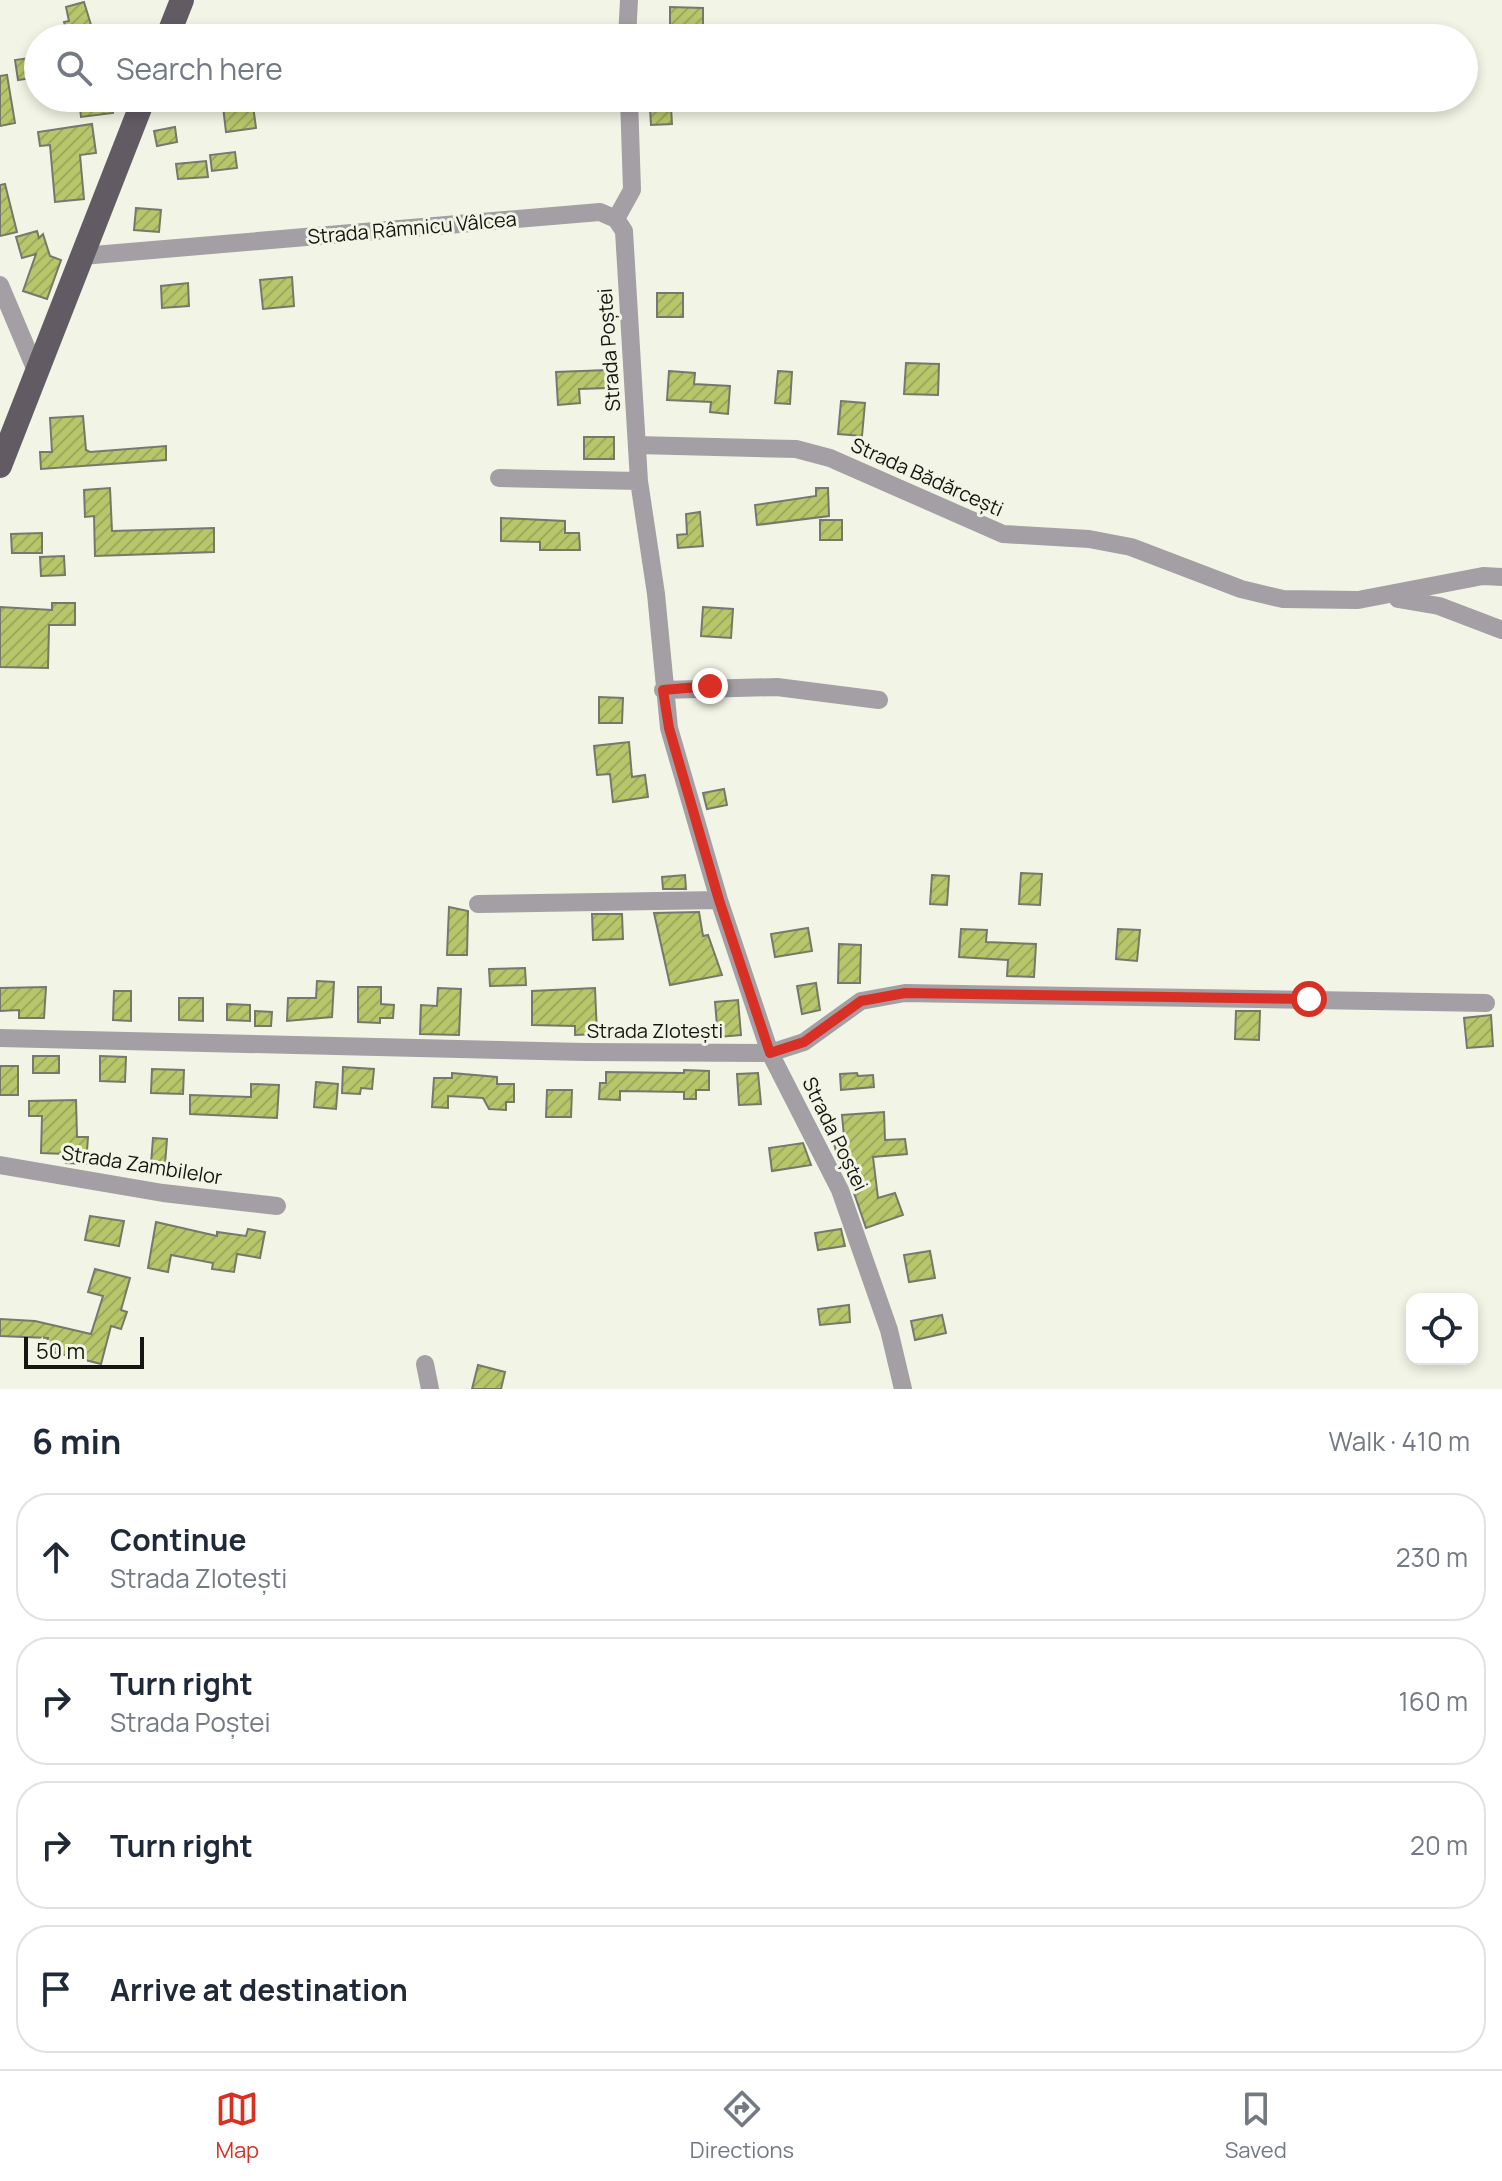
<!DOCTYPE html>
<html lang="en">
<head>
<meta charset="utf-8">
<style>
	body { margin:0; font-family:Manrope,sans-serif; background:#f2f2f3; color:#1f2937 }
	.controls { position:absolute; right:24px; bottom:24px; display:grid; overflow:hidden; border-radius:16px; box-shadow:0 4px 12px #0003 }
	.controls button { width:72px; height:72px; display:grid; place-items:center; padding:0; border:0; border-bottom:2px solid #e0e1e3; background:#fff; color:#1f2937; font:40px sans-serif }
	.scale { position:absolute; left:24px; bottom:20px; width:120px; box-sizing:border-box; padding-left:8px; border:4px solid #151611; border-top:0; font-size:22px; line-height:28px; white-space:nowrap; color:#151611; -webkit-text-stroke:6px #f2f5e5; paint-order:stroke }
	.stop { position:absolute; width:24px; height:24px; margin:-18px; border:6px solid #d93025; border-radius:50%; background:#fff }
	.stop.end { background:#d93025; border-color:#fff; box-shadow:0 2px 8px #0008 }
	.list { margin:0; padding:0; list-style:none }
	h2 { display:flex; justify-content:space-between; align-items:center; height:104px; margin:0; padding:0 32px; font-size:34px }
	h2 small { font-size:26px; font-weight:400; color:#747a83 }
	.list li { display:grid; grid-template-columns:52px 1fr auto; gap:24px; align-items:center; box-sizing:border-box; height:128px; margin:0 16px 16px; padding:0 16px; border:2px solid #e0e1e3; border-radius:32px }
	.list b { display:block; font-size:30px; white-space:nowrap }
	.list p { margin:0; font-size:26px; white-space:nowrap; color:#747a83 }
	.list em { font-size:26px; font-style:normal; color:#747a83 }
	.icon { flex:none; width:44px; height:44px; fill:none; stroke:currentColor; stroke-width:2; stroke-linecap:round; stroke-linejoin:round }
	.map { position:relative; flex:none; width:1502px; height:1389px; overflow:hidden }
	.search { position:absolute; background:#fff; box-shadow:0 4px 12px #0003; left:24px; right:24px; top:24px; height:88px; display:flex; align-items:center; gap:20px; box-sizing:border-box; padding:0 28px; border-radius:44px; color:#747a83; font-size:30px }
	.sheet { height:680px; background:#fff }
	nav { display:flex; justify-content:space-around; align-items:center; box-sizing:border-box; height:112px; border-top:2px solid #e0e1e3; background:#fff; font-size:22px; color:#747a83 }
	nav a { display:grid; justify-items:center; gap:4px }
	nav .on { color:#d93025 }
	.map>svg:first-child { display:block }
	.building { fill:url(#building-hatch); stroke:#76786b; stroke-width:2 }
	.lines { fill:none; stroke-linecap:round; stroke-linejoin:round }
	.street { stroke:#a39fa4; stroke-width:18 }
	.primary { stroke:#625b64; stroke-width:24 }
	.route { stroke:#d93025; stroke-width:10 }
	.labels { text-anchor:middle; stroke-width:6; stroke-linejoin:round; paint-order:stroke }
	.street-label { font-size:20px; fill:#151611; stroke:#f2f5e5 }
</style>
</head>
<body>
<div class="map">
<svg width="1502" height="1389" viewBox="0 0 1502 1389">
	<defs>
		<pattern id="building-hatch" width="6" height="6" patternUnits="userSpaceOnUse" patternTransform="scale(2)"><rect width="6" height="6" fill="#b8c66a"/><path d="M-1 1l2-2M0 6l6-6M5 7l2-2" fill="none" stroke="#9da95b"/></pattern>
	</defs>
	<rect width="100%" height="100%" fill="#f2f5e5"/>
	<path class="building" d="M84 2 95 38H69L64 22 69 21 66 7Z
		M670 7 703 8V36L670 35Z
		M38 57V77L18 80 15 60Z
		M7 75 15 123 0 126V76Z
		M101 98H111L113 113 81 117 79 100Z
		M222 98H252L256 128 226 132Z
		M671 107 672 124 651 125 650 108Z
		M92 124 96 153 80 155 84 199 55 202 50 145 40 146 38 132Z
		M175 127 177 142 157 146 154 131Z
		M235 152 237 168 212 171 210 155Z
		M206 161 208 177 178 179 176 164Z
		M5 184 17 232 0 236V185Z
		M136 208 161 210 159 232 134 230Z
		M37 231 39 238 43 234 50 256 61 260 47 299 23 291 36 254 22 258 16 237Z
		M292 277 294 306 263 309 260 280Z
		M188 283 189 306 162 308 161 286Z
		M657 293H683V317H657Z
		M906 363 939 364 938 395 904 394Z
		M607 370 608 388 579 389 580 403 558 405 556 372Z
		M669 371 695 373 694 384 730 386 728 414 710 412 711 402 667 400Z
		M778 371 792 372 790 404 775 403Z
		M841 401 865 403 862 436 838 434Z
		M83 416 86 450 90 452 166 446V460L41 469 40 452H52L50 418Z
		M584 437H614V459H584Z
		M110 488 112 531 214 528V552L95 556 94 516 85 517 84 490Z
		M816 488H828L829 516 757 525 755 505 816 496Z
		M700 512 703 546 678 548 677 535 687 534 686 514Z
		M501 518 565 521V533H579L580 550H540V542L501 541Z
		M820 520H842V540H820Z
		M42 533V553H12L11 534Z
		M64 556 65 575 41 576 40 557Z
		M52 603H75V625H49L48 668 0 667V607L52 610Z
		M703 607 733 609 731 638 701 636Z
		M599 697 623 698 622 723H599Z
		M629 742 632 777 645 775 648 797 613 802 610 774 597 775 594 746Z
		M724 789 727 805 707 809 703 793Z
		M1021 873 1042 874 1040 905 1019 904Z
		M685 875 686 889H663L662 877Z
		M932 875 949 876 947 905 930 904Z
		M449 907 468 911 467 955H447Z
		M699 912 703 936 708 935 722 975 670 985 654 913Z
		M592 914H622L623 939 593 940Z
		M808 928 812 951 775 957 771 934Z
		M961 929 987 930 986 942 1036 944 1034 977 1007 976 1008 960 959 957Z
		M1118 929 1140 930 1137 961 1116 959Z
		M839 944 861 945 860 983H838Z
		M525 968 526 985 490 986 489 969Z
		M317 981 334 982 332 1017 287 1021 288 998H316Z
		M816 983 820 1010 802 1014 797 986Z
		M46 987 44 1018H19V1010L0 1011V988Z
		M358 987H381V1004L394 1005 393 1018H380V1023L358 1022Z
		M438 988 461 989 459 1035 420 1034 421 1005 437 1006Z
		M595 988 597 1034 575 1035V1026L532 1025V991Z
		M114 991H131V1021L113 1020Z
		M179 998H203V1021L179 1020Z
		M738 1000 741 1035 718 1037 715 1002Z
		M227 1004 250 1005V1021L227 1020Z
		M255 1011 272 1012 271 1026H255Z
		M1236 1011H1260L1259 1040 1235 1039Z
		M1491 1015 1493 1046 1467 1048 1464 1018Z
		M33 1056H59V1073H33Z
		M100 1056 126 1057 125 1082 100 1081Z
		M0 1066H18V1095H0Z
		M343 1067 374 1069 372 1089 361 1088 360 1094 342 1093Z
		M152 1069 184 1070 183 1094 151 1093Z
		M684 1070 709 1071V1090H696V1099H684V1092L620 1091V1100L599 1099 600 1083H606V1072L684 1073Z
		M452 1073 497 1077V1084H514V1102H506V1110L489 1109 483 1098 448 1096V1108L432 1107 434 1078H452Z
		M758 1073 761 1104 739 1105 737 1074Z
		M857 1073 858 1076 873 1075 874 1087 841 1090 840 1074Z
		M316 1082 338 1084 336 1109 314 1107Z
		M251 1084 279 1085 277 1118 190 1114V1095L251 1097Z
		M547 1090H572L571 1117H546Z
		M76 1100 77 1137H88L86 1164 66 1163V1154L41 1153 42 1116H29V1101Z
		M884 1112 885 1140 905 1139 907 1154 873 1157 878 1198 895 1193 903 1215 866 1228 854 1193 850 1161 838 1160 833 1139 844 1137 842 1115Z
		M153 1138 167 1139 165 1165 151 1164Z
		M803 1143 811 1165 772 1171 769 1148Z
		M90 1216 124 1221 119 1246 85 1240Z
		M156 1222 217 1236V1232L246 1236 248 1229 265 1232 260 1258 237 1254 234 1272 212 1269 213 1263 171 1255 168 1272 148 1268Z
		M841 1229 845 1246 818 1250 815 1233Z
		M930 1251 935 1278 909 1282 904 1255Z
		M95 1269 130 1278 121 1310 127 1312 121 1329 111 1326 101 1364 45 1350 48 1338 0 1336V1319L35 1321 91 1334 103 1296 88 1292Z
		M849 1305 850 1322 820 1325 818 1309Z
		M942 1315 946 1333 915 1340 911 1321Z
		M478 1365 505 1372 501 1389H472Z"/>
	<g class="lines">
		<path class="street" d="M627 38 629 0
			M616 219 624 231 639 481 656 594 669 728 719 900 770 1053 840 1190 889 1330 903 1389
			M616 219 632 190 629 98
			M82 256 600 212 616 219
			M0 285 37 373
			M637 445 796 449 830 458 1003 534 1089 539 1131 547 1241 589 1283 599 1358 600 1483 576 1502 577
			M499 478 639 481
			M1398 599 1439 606 1502 630
			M663 690 777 687 879 700
			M478 904 719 900
			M0 1038 585 1052 770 1053 804 1042 861 1001 905 993 1486 1003
			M0 1165 163 1193 277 1206
			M425 1364 430 1389"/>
		<path class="primary" d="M167 38 182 0
			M0 466 144 98"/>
	</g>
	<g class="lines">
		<path class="route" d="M710 686 663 690 669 728 719 900 770 1053 804 1042 861 1001 905 993 1309 999"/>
	</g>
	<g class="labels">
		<g class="street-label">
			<text transform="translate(412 228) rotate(-5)" y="7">Strada Râmnicu Vâlcea</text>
			<text transform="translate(609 350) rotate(-94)" y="7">Strada Poștei</text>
			<text transform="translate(927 477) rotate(24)" y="7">Strada Bădărcești</text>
			<text x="655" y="1038">Strada Zlotești</text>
			<text transform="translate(835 1134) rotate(64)" y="7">Strada Poștei</text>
			<text transform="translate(142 1165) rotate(9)" y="7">Strada Zambilelor</text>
		</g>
	</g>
</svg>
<div class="controls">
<button><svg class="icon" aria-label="locate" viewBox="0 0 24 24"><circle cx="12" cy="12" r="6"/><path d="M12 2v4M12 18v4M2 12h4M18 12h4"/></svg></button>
</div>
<div class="scale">50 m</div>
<div class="stop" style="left:1309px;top:999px"></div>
<div class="stop end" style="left:710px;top:686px"></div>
<div class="search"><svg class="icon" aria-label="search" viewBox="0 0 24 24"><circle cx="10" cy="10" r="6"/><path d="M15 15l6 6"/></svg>Search here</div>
</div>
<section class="sheet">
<h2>6 min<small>Walk · 410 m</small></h2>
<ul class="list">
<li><svg class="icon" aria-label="ahead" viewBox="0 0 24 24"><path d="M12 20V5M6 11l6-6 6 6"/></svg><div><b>Continue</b><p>Strada Zlotești</p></div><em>230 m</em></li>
<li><svg class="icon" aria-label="right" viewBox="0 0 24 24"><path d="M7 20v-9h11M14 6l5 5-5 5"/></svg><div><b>Turn right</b><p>Strada Poștei</p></div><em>160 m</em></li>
<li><svg class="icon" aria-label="right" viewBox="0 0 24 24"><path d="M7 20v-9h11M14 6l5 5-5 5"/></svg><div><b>Turn right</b></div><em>20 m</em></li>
<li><svg class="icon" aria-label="arrive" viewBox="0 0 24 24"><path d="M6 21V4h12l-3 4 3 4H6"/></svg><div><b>Arrive at destination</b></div></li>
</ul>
</section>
<nav>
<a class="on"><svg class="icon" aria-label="map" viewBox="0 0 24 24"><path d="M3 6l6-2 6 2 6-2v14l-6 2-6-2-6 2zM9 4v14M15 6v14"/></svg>Map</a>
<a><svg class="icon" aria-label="directions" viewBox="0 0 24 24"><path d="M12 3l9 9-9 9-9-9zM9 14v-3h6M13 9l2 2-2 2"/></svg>Directions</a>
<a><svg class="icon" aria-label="saved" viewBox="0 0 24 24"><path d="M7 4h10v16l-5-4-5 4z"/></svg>Saved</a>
</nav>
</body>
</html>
